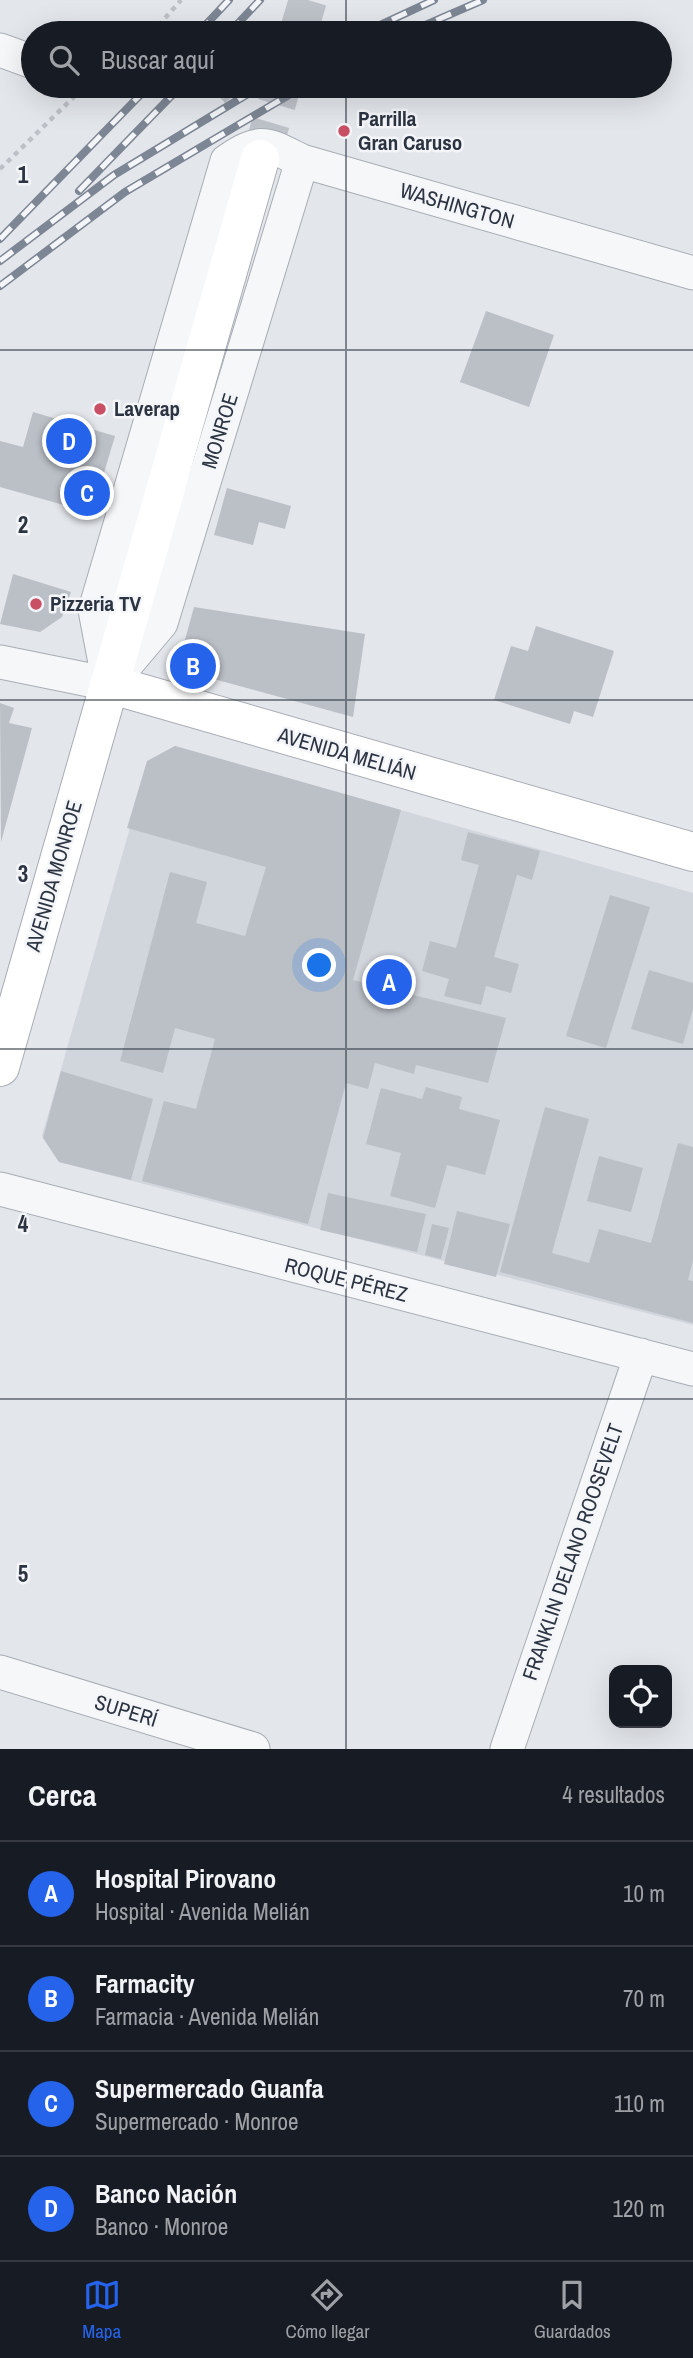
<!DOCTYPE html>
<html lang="es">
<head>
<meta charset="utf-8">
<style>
	body { margin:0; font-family:"Archivo Narrow",sans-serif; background:#20242c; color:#f1f3f6 }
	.controls { position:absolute; right:21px; bottom:21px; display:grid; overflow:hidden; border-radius:14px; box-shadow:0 7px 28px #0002 }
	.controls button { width:63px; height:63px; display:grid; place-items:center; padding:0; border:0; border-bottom:2px solid #363941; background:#171b24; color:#f1f3f6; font:35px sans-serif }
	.you { position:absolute; left:320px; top:966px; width:24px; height:24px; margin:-18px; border:5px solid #fff; border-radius:50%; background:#1a73e8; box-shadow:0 0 0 10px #1a73e833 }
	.badge { display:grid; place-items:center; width:46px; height:46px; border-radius:50%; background:#2563eb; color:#fff; font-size:23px; font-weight:700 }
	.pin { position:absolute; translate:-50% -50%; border:4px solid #fff; box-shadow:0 2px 7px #0006 }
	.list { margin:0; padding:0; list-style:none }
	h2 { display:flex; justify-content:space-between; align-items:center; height:91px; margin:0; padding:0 28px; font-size:30px }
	h2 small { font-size:23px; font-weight:400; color:#9ea1a6 }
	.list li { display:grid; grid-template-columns:46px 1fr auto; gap:21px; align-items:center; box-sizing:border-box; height:105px; padding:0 28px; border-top:2px solid #363941 }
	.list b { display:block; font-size:26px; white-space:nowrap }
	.list p { margin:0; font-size:23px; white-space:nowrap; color:#9ea1a6 }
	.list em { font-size:23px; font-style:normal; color:#9ea1a6 }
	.icon { flex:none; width:38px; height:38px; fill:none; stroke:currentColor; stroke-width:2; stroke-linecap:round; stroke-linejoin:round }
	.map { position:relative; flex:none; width:693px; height:1749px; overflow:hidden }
	.search { position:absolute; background:#171b24; box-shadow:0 7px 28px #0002; left:21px; right:21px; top:21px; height:77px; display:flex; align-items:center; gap:18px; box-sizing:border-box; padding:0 24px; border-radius:38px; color:#9ea1a6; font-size:26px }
	.sheet { height:511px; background:#171b24 }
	nav { display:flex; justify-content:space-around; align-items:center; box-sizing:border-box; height:98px; border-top:2px solid #363941; background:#171b24; font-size:19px; color:#9ea1a6 }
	nav a { display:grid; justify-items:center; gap:4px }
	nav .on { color:#2563eb }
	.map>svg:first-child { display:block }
	.built { fill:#d1d5dc }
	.building { fill:#bbc0c7 }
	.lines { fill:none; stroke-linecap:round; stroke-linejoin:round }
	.secondary-tunnel { stroke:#bec2c9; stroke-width:38; stroke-dasharray:38 19; stroke-linecap:butt }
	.street-casing { stroke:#a8adb5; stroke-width:35 }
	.secondary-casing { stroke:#a8adb5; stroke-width:40 }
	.path { stroke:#bdc0c6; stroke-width:4.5; stroke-dasharray:5 5; stroke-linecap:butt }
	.street { stroke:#f6f7f9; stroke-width:33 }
	.secondary { stroke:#fff; stroke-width:38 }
	.rail-casing { stroke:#7d8694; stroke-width:8 }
	.rail { stroke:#f3f5f8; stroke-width:5; stroke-dasharray:16; stroke-linecap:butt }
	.grid { fill:none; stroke:#2c3442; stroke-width:2; stroke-opacity:0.55 }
	.poi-dot { fill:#c94f65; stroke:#f3f5f8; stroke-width:2.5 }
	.labels { text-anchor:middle; stroke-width:5; stroke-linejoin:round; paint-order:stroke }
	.poi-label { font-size:21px; font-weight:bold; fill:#2c3442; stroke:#f3f5f8; text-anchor:start }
	.street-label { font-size:21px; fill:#2c3442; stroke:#f3f5f8 }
	.grid-label { font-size:23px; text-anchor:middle; font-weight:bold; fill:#2c3442; stroke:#f3f5f8; stroke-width:5; stroke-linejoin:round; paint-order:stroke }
</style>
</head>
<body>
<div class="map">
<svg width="693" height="1749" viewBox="0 0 693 1749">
	<rect width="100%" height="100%" fill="#e3e6eb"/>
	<path class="built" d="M175 746 693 893V1325L59 1162 42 1136 149 761Z"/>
	<path class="building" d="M210 86H245L225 103Z
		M486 311 554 335 529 407 460 382Z
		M33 412 115 436 92 513 0 487V441L23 447Z
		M227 488 291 506 285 529 259 522 253 545 214 535Z
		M13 574 71 592 62 617 40 632 0 624Z
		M194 607 365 634 353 717 177 669Z
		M536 626 614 651 593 717 574 711 570 724 494 700 511 646 528 651Z
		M0 703 14 708 9 723 32 728 1 842Z
		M175 746 401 810 353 980 506 1018 488 1083 416 1065 414 1074 375 1063 368 1089 346 1083 308 1224 142 1181 164 1101 196 1109 215 1039 175 1028 163 1073 120 1061 170 872 207 882 196 923 245 936 266 867 127 828 147 761Z
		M468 832 540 851 532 880 517 875 494 957 519 964 511 993 486 986 481 1005 444 996 449 979 422 971 430 941 456 948 479 865 461 860Z
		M610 895 650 907 606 1048 566 1036Z
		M649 970 693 983V1009L683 1044 631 1029Z
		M61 1071 153 1099 131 1180 59 1162 43 1138Z
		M426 1087 462 1097 459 1109 500 1120 485 1175 447 1165 435 1208 390 1196 401 1153 366 1144 381 1088 422 1099Z
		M545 1107 589 1119 552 1253 589 1263 599 1229 651 1243 678 1143 693 1147V1260L688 1280 693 1281V1323L500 1272Z
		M599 1156 643 1168 631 1212 587 1201Z
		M328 1193 426 1214 417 1252 320 1230Z
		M457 1211 510 1224 496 1277 444 1264Z
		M432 1224 449 1228 441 1259 425 1255Z"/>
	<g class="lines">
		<path class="secondary-tunnel" d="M298 33 308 0
			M260 159 282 86"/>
		<g class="street-casing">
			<path id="street" d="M0 50 33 62
				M0 662 109 684
				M113 680 161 623 302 161
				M109 684 95 610 227 161C262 137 267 144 302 161L693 273
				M0 1189 693 1369
				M0 1672 253 1749
				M507 1749 641 1355"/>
		</g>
		<g class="secondary-casing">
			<path id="secondary" d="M109 684 693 852
				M0 1067 260 159"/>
		</g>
		<path class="path" d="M152 33 181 0
			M0 169 85 86"/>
		<use href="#street" class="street"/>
		<use href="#secondary" class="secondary"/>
		<g class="rail-casing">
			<path id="rail" d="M198 33 229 0
				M229 33 260 0
				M363 33 434 0
				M407 33 483 0
				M79 191 181 86
				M0 239 149 86
				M0 261 114 175 261 86
				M0 286 125 192 304 86"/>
		</g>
		<use href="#rail" class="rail"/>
	</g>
	<path class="grid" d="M346 0V33M346 86V1749M0 350H693M0 700H693M0 1049H693M0 1399H693"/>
	<g class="poi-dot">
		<circle cx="344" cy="131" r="7"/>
		<circle cx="100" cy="409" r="7"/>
		<circle cx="36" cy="604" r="7"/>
	</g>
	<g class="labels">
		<g class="poi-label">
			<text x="358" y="126">Parrilla<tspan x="358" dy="24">Gran Caruso</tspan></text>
			<text x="114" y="416">Laverap</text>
			<text x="50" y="611">Pizzeria TV</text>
		</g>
		<g class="street-label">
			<text transform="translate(457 206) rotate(16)" y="7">WASHINGTON</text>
			<text transform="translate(220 431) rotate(-73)" y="7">MONROE</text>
			<text transform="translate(347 754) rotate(16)" y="7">AVENIDA MELIÁN</text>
			<text transform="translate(54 876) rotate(-74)" y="7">AVENIDA MONROE</text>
			<text transform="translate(346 1280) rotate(14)" y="7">ROQUE PÉREZ</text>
			<text transform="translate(573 1552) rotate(-71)" y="7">FRANKLIN DELANO ROOSEVELT</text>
			<text transform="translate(126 1711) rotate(17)" y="7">SUPERÍ</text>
		</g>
	</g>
	<g class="grid-label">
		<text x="23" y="183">1</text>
		<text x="23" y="533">2</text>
		<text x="23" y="882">3</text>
		<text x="23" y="1232">4</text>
		<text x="23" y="1582">5</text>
	</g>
</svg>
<div class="controls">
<button><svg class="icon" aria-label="locate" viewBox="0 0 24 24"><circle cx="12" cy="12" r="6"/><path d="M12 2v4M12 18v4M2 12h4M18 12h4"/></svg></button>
</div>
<div class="you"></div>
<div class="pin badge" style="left:389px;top:982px">A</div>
<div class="pin badge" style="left:193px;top:666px">B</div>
<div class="pin badge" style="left:87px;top:493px">C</div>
<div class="pin badge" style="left:69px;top:441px">D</div>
<div class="search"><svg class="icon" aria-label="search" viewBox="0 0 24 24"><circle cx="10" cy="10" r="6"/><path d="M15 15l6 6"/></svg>Buscar aquí</div>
</div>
<section class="sheet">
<h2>Cerca<small>4 resultados</small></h2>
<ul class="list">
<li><span class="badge">A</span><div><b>Hospital Pirovano</b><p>Hospital · Avenida Melián</p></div><em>10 m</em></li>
<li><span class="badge">B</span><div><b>Farmacity</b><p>Farmacia · Avenida Melián</p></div><em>70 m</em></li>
<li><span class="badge">C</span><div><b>Supermercado Guanfa</b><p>Supermercado · Monroe</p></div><em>110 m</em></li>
<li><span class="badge">D</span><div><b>Banco Nación</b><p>Banco · Monroe</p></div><em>120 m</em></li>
</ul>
</section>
<nav>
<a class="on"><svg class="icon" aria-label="map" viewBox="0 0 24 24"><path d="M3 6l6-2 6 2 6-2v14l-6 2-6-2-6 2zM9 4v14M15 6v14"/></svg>Mapa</a>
<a><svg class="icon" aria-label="directions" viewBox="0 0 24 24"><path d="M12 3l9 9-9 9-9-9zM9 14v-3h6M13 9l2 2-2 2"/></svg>Cómo llegar</a>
<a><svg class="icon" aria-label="saved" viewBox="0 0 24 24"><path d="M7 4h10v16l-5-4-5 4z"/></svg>Guardados</a>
</nav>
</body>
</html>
